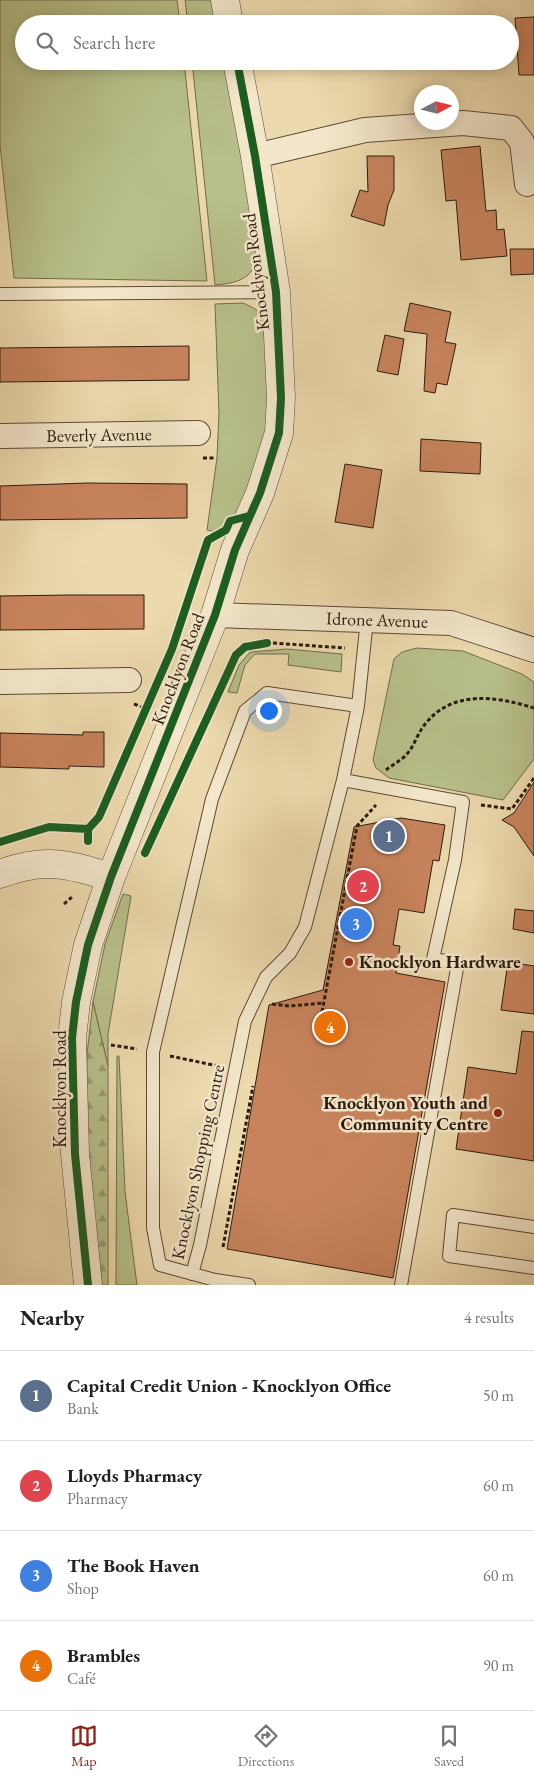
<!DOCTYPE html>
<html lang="en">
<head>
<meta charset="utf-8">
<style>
	body { margin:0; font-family:"EB Garamond",serif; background:#f2f2f2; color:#202124 }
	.compass { position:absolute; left:414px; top:85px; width:45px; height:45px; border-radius:50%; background:#fff; box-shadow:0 2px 12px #0003; rotate:83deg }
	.you { position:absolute; left:268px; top:710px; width:18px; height:18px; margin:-12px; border:4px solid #fff; border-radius:50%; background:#1a73e8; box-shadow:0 0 0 8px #1a73e833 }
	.badge { display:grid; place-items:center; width:32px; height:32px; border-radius:50%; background:#8f2418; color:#fff; font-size:16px; font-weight:700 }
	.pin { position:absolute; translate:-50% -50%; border:2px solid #fff; box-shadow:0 1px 5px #0006 }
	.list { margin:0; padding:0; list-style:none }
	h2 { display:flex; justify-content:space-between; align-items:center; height:65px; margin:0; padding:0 20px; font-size:21px }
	h2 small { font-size:16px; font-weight:400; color:#757577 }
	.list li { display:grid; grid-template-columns:32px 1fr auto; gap:15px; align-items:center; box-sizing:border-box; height:90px; padding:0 20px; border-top:1px solid #e0e0e0 }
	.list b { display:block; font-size:19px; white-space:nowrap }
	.list p { margin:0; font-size:16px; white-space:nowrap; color:#757577 }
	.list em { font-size:16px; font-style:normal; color:#757577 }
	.icon { flex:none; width:28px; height:28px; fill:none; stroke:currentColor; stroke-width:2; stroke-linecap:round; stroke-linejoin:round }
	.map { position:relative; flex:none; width:534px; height:1285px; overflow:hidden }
	.search { position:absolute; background:#fff; box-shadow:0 2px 12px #0003; left:15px; right:15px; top:15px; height:55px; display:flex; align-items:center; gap:12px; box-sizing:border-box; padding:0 18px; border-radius:28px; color:#757577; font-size:19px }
	.sheet { height:425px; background:#fff }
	nav { display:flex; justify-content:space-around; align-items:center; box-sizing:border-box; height:70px; border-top:1px solid #e0e0e0; background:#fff; font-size:14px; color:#757577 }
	nav a { display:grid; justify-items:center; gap:2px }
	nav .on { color:#8f2418 }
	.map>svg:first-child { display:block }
	.grass { fill:#b7bf8a; stroke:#726c4c }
	.forest { fill:url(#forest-firs); stroke:#726c4c }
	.building { fill:#c8835c; stroke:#2c1a0f }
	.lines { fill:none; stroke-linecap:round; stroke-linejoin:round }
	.service-casing { stroke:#5c4a36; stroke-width:14 }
	.minor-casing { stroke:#5c4a36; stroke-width:26 }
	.tertiary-casing { stroke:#5c4a36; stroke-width:29 }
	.path { stroke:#2c1a0f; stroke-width:3; stroke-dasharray:4 2.5; stroke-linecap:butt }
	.service { stroke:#f3e6ca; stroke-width:12 }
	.minor { stroke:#f3e6ca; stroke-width:24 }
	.tertiary { stroke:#f3e6ca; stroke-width:28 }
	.cycleway-casing { stroke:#f3e6ca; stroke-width:11 }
	.cycleway { stroke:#1b5e20; stroke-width:8 }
	.poi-dot { fill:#8f2418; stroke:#f3e6ca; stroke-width:2 }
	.labels { text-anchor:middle; stroke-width:5; stroke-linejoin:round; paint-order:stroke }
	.street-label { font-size:18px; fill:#2c1a0f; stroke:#f3e6ca }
	.poi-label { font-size:18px; font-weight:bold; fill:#2c1a0f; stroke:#f3e6ca; text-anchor:start }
</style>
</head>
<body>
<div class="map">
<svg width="534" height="1285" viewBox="0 0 534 1285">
	<defs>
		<pattern id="forest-firs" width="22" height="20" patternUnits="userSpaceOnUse" patternTransform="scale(1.25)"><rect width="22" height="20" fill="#b7bf8a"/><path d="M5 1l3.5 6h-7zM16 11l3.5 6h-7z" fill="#959a6f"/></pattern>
	</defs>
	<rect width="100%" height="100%" fill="#ecd9ad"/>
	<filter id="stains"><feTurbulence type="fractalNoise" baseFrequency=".004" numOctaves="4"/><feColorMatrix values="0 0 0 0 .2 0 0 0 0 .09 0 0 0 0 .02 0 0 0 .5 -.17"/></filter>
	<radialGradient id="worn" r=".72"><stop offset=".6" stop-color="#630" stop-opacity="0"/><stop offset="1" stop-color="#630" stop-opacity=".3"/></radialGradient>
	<path class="grass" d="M0 0H177L180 24H24V61H184L207 281 14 278 0 145Z
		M185 0H213L218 24H188Z
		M192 61H226L258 260C249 281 235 283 215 285Z
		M243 303C252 307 260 310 264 320 270 335 271 405 268 423 263 456 248 487 235 517L229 519 224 528 216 532 207 530 217 458 219 413 215 304Z
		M417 648 463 651 522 674 534 682V759L503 800 389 778 376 768 373 760 394 659 402 652Z
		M287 649 342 654 341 672 288 665 289 654H255L245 665 237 693 228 692 239 665 250 652Z
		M123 894 131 896 108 1034V1066L93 1002 105 944Z
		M117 1056H119L125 1192 137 1285H116Z"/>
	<path class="forest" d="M93 1002 108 1066V1285H102L88 1155 86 1115 87 1054Z"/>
	<path class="building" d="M534 17V75H519L515 18Z
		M480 146 486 211 496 210 497 230 504 229 507 256 461 260 456 200 446 201 441 150Z
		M367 156H394V190L388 205 384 226 351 216 360 190 368 192Z
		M510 249H534V274L511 275Z
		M410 303 451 312 445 342 456 344 447 385 437 383 435 393 424 391 427 334 404 331Z
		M385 335 404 339 398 375 377 371Z
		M189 346V380L0 382V348Z
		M421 439 481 443 480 474 420 471Z
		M345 464 382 470 373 528 335 522Z
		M87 483 187 484V518L0 520V486Z
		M70 595H144V629L0 630V596Z
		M83 732H104V767L69 766V769L0 767V733L83 735Z
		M534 782V856L514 827 502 820 514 813Z
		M401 818 445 825 439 861 433 860 424 913 399 909 393 945 400 946 396 973 445 982 393 1278 227 1249 269 1005 323 990 354 827Z
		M515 909 534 911V933L513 929Z
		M508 962 534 966V1014L501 1010Z
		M522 1031 534 1032V1161L456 1149 468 1067 516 1074Z"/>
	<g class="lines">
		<g class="service-casing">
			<path id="service" d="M0 294 276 292
				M367 619 358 706 343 780 463 802 455 860 433 959 458 963 401 1285
				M534 1227 453 1215 449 1256 534 1268
				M192 1274 200 1245 245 1021 266 977 290 953 305 927 343 780
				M249 1285 215 1280 160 1265 153 1228V1052L212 799 245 711 267 693 358 706"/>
		</g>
		<g class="minor-casing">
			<path id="minor" d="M255 156 365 130 463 123 511 128 522 142 527 184
				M0 436 198 433
				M215 615 451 623 534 650
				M0 682 129 680"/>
		</g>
		<g class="tertiary-casing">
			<path id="tertiary" d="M225 0 229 24
				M0 874C45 857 67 864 111 877
				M88 1285 75 1154 72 1038 76 1002 88 945 111 877 215 615 235 550 260 493 279 433 281 398 276 292 255 156 237 61"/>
		</g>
		<path class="path" d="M203 458H214
			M273 643 345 648
			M134 704 147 709
			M386 770C392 765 402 760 407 754 414 746 417 735 423 727 450 689 496 696 534 708
			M481 805 512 809 534 778
			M64 904 72 897
			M272 1004 289 1006 324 1003
			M322 1012 357 826 376 805
			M111 1045 137 1049
			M170 1056 218 1066
			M223 1247 253 1086"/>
		<use href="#service" class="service"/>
		<use href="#minor" class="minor"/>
		<use href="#tertiary" class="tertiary"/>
		<g class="cycleway-casing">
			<path id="cycleway" d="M88 841V829L99 817 172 649 208 540 226 530 230 521 249 516
				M0 842 49 827 88 829
				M145 853 236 655 245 647 267 643
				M88 1285 75 1154 72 1038 76 1002 88 945 111 877 215 615 235 550 260 493 279 433 281 398 276 292 255 156 237 61"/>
		</g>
		<use href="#cycleway" class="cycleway"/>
	</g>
	<g class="poi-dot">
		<circle cx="349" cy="962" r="5"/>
		<circle cx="498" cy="1113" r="5"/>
	</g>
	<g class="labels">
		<g class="street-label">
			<text transform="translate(256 272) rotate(-97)" y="6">Knocklyon Road</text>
			<text transform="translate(99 435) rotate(-1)" y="6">Beverly Avenue</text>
			<text transform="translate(377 620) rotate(2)" y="6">Idrone Avenue</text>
			<text transform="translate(178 669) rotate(-69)" y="6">Knocklyon Road</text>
			<text transform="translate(60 1089) rotate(-90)" y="6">Knocklyon Road</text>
			<text transform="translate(198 1162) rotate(-78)" y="6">Knocklyon Shopping Centre</text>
		</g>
		<g class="poi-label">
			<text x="359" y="968">Knocklyon Hardware</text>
			<text x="488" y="1109" text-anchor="end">Knocklyon Youth and<tspan x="488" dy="21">Community Centre</tspan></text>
		</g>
	</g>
	<rect width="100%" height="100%" filter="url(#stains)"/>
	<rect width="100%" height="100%" fill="url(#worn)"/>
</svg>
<svg class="compass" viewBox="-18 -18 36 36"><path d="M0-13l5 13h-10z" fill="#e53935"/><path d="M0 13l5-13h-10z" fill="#757577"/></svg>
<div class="you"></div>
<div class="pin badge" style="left:389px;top:836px;background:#5c6f8a">1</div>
<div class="pin badge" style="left:363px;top:886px;background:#e0444e">2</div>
<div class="pin badge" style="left:356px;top:924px;background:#3f7fe0">3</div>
<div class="pin badge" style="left:330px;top:1027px;background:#e8710a">4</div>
<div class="search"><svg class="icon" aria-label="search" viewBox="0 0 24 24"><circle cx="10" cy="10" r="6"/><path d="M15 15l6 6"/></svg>Search here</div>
</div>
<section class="sheet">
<h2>Nearby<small>4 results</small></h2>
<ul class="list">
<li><span class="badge" style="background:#5c6f8a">1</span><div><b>Capital Credit Union - Knocklyon Office</b><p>Bank</p></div><em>50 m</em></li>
<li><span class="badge" style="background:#e0444e">2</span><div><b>Lloyds Pharmacy</b><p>Pharmacy</p></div><em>60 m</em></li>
<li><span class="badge" style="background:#3f7fe0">3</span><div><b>The Book Haven</b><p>Shop</p></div><em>60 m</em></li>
<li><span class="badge" style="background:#e8710a">4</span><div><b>Brambles</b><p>Café</p></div><em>90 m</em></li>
</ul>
</section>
<nav>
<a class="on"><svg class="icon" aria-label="map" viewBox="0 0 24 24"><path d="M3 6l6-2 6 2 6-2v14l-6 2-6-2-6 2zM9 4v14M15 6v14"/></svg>Map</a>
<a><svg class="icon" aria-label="directions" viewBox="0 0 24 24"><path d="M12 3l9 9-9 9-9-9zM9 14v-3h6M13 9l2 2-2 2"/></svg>Directions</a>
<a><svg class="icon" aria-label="saved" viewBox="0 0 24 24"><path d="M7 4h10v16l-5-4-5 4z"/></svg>Saved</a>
</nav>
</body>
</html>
